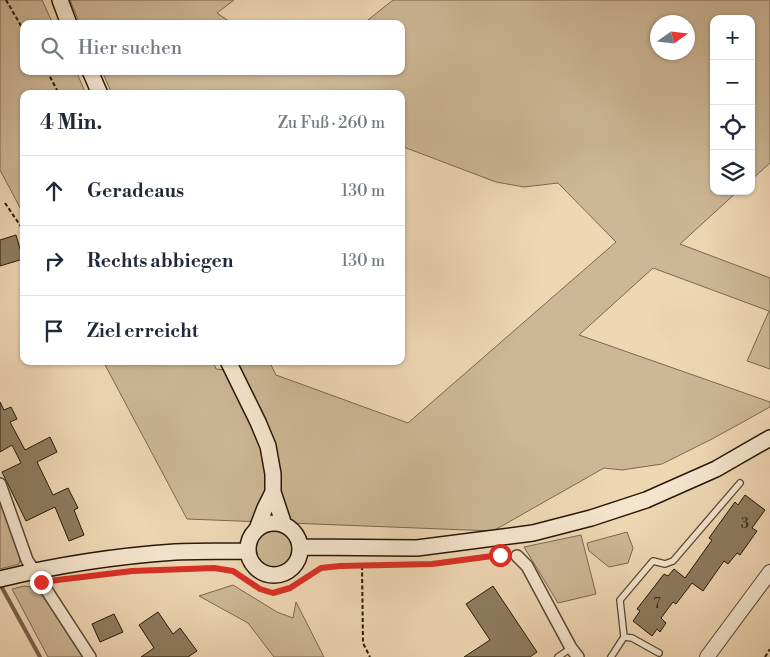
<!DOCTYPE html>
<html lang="de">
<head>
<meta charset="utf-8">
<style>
	body { margin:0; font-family:"Libre Bodoni",serif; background:#f6f6f7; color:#1f2937 }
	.controls { position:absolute; right:15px; top:15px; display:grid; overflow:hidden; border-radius:10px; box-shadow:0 1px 4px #0004 }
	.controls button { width:45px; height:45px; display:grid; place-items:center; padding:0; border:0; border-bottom:1px solid #e0e1e3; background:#fff; color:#1f2937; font:25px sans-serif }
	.compass { position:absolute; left:650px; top:15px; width:45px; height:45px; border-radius:50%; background:#fff; box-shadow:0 1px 4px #0004; rotate:76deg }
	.stop { position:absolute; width:15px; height:15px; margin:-11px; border:4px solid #d93025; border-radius:50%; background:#fff }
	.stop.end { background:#d93025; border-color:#fff; box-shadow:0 1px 5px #0008 }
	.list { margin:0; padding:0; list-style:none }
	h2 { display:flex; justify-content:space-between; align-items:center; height:65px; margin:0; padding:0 20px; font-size:21px }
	h2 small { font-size:16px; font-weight:400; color:#747a83 }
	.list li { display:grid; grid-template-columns:32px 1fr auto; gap:15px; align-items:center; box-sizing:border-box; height:70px; padding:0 20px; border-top:1px solid #e0e1e3 }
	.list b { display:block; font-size:19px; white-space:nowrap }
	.list em { font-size:16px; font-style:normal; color:#747a83 }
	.icon { flex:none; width:28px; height:28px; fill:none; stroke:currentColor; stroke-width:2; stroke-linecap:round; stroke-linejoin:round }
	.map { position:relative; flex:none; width:770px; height:657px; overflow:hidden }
	.search { position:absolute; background:#fff; box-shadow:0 1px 4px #0004; left:20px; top:20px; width:385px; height:55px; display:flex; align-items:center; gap:12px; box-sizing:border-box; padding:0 18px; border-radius:10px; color:#747a83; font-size:19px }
	.panel { position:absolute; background:#fff; box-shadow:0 1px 4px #0004; left:20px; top:90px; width:385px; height:275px; border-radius:10px }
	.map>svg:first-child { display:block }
	.green { fill:#cdb796; stroke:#7a684e; fill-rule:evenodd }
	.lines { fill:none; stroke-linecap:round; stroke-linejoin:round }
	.stream { stroke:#76644b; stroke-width:4 }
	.building { fill:#8f7c60; stroke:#261906 }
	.service-casing { stroke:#584832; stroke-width:8 }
	.minor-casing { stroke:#584832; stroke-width:14 }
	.tertiary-casing { stroke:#584832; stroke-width:16 }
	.secondary-casing { stroke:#261906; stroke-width:18 }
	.path { stroke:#261906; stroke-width:2; stroke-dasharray:4 2.5; stroke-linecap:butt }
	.service { stroke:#f5e5ce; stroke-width:5.5 }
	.minor { stroke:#f5e5ce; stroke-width:11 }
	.tertiary { stroke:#f5e5ce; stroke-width:14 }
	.secondary { stroke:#f5e5ce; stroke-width:15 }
	.route { stroke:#d93025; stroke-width:6 }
	.labels { text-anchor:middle; stroke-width:5; stroke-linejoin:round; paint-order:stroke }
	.number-label { font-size:15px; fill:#40321c }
</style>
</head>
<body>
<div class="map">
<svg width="770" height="657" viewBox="0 0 770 657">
	<rect width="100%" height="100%" fill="#efd7b4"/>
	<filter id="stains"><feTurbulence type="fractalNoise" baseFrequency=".004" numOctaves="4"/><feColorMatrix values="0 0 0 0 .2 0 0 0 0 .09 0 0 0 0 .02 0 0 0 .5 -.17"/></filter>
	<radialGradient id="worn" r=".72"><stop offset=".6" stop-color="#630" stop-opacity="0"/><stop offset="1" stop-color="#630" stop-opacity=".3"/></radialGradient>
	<path class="green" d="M0 0H42L53 24H24V71H76L86 94H24V215L0 170Z
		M70 0H234L217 13 233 24H80Z
		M393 0H770V163L751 180V19H714V191H738L680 244 770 278V369L747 361 769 311 653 268 579 335 770 402V407L714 438 662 464 622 470 604 468 493 531 187 519 103 361H213L216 369 242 372 237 361H269L276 375 408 423 616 242 558 183 524 187 496 182 401 146V94H112L102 71H401V24H363ZM658 22H688V52H658Z
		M0 491 20 560 19 564 0 569Z
		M256 549a18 18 0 1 1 36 0a18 18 0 1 1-36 0Z
		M627 532 633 548 628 563 609 567 589 551 587 543Z
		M581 535 596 594 558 603 524 547Z
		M233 585 277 612 293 618 296 602 324 657H274L248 623 199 596Z
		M24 586 40 588 84 657H48L12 589Z"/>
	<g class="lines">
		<path class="stream" d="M0 584 40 657"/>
	</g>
	<path class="building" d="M16 235 23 259 0 266V240Z
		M0 402 4 410 11 407 17 419 10 422 25 450 50 437 57 452 37 462 53 495 68 488 78 508 74 510 84 535 69 541 55 507 26 521 2 472 21 463 12 445 0 452Z
		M745 495 765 510 752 528 757 531 740 555 737 553 728 564 724 561 703 591 692 583 676 604 673 602 661 618 666 623 660 632 657 629 652 636 633 621 640 611 637 609 664 574 668 576 674 569 685 578 712 540 709 538 735 502 738 505Z
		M493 586 537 652 530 657H464L490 640 466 604Z
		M158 612 173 634 180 628 197 651 188 657H141L154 648 139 625Z
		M114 614 123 632 100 642 92 624Z"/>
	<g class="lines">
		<g class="service-casing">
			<path id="service" d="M624 637 632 638 659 653
				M558 657 571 648
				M611 657 624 637 620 600 653 561 665 564 673 561 740 483"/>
		</g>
		<g class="minor-casing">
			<path id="minor" d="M0 484 27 560 90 657
				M517 556 527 566 571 648 578 657"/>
		</g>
		<g class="tertiary-casing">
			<path id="tertiary" d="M707 657 770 572"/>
		</g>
		<g class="secondary-casing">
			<path id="secondary" d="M60 0 69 24
				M90 71 100 94
				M228 361 258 422 268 446 273 474V492L284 525
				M248 549a26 26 0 1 1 52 0a26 26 0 1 1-52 0Z
				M257 529 265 508 273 492
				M301 547 417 548 533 533 591 518 646 500 716 469 770 438
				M0 579C57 565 117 556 175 552 199 551 224 551 248 551"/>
		</g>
		<path class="path" d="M6 0 24 31
			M47 71 59 94
			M5 203 24 231
			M362 566 363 643 370 657
			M101 575 131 571 213 567 233 571 260 589 273 593 290 588 321 568 340 566 432 563 507 556
			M765 657 770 649"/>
		<use href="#service" class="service"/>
		<use href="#minor" class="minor"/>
		<use href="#tertiary" class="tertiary"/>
		<use href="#secondary" class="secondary"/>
	</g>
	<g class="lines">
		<path class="route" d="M41 582 132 571 214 568 233 571 260 589 273 593 290 588 321 568 340 566 432 564 500 555"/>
	</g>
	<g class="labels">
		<g class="number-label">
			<text x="745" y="528">3</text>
			<text x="657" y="608">7</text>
		</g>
	</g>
	<rect width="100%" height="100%" filter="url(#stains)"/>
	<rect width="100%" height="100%" fill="url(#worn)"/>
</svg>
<div class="controls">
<button>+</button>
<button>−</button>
<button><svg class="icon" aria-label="locate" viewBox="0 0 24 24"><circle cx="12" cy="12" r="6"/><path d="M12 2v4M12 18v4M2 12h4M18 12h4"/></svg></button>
<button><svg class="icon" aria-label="layers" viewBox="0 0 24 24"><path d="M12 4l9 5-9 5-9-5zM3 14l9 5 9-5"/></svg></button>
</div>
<svg class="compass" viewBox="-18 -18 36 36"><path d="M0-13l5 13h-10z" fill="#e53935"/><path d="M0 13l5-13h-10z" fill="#747a83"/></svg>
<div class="stop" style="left:500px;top:555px"></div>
<div class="stop end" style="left:41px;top:582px"></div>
<div class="search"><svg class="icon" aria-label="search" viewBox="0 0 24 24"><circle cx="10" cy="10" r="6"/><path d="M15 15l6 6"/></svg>Hier suchen</div>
<section class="panel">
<h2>4 Min.<small>Zu Fuß · 260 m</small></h2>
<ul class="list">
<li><svg class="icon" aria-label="ahead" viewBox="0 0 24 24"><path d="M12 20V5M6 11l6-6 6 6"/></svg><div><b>Geradeaus</b></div><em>130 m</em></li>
<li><svg class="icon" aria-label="right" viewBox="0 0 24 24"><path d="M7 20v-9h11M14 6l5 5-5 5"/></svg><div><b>Rechts abbiegen</b></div><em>130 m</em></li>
<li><svg class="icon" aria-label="arrive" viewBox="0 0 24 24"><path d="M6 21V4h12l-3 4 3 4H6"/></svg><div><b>Ziel erreicht</b></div></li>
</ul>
</section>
</div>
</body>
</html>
